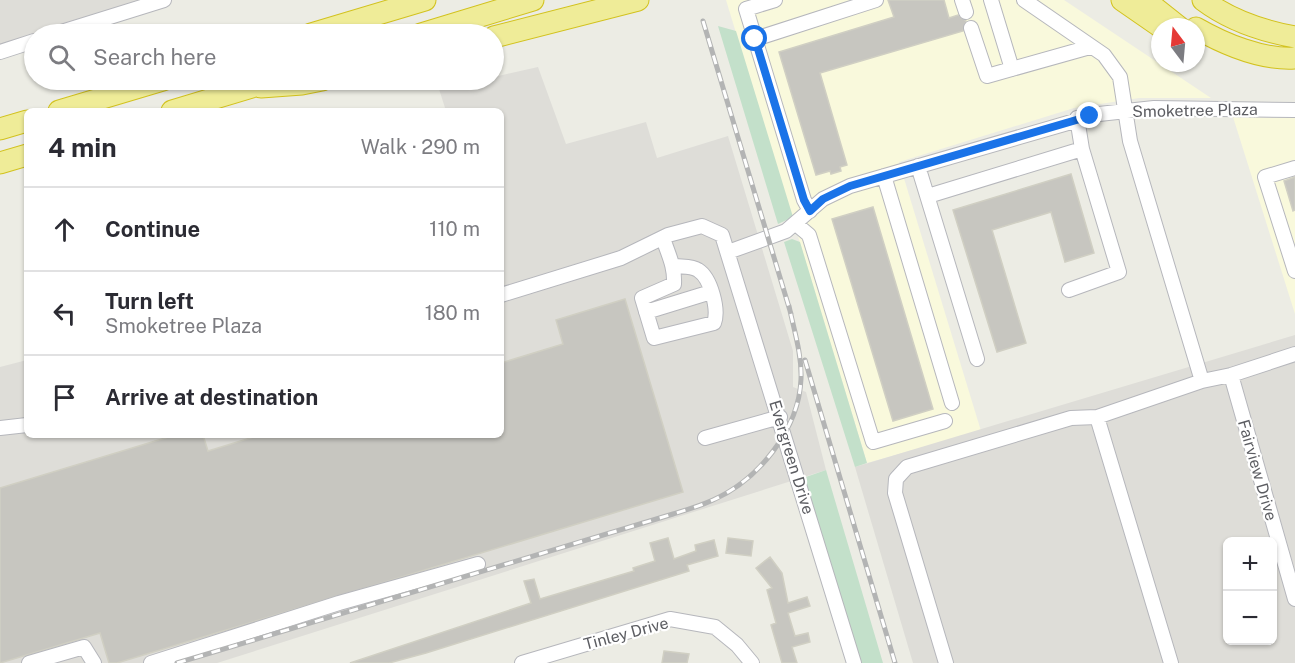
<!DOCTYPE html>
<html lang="en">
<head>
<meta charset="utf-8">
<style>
	body { margin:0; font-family:"Public Sans",sans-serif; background:#f2f2f3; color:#2b2b33 }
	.controls { position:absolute; right:18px; bottom:18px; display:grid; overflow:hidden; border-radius:9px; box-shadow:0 2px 4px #0004 }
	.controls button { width:54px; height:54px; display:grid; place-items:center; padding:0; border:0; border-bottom:2px solid #e1e1e2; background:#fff; color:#2b2b33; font:30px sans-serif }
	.compass { position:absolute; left:1151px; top:18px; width:54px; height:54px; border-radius:50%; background:#fff; box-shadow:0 2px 4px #0004; rotate:344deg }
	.stop { position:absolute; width:18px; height:18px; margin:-14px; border:4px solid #1a73e8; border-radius:50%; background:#fff }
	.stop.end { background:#1a73e8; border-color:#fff; box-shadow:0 2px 6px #0008 }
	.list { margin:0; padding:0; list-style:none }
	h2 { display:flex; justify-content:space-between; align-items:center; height:78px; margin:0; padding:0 24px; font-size:26px }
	h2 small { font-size:20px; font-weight:400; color:#7c7c81 }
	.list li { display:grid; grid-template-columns:39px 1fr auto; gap:18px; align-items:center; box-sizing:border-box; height:84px; padding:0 24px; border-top:2px solid #e1e1e2 }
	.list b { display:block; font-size:22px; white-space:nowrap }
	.list p { margin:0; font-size:20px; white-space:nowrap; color:#7c7c81 }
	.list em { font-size:20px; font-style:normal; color:#7c7c81 }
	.icon { flex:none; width:33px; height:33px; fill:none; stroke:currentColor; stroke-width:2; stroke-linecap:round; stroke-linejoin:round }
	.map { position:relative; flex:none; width:1295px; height:663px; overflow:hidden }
	.search { position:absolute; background:#fff; box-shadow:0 2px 4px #0004; left:24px; top:24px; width:480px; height:66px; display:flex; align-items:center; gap:15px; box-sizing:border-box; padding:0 21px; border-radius:33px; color:#7c7c81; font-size:22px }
	.panel { position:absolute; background:#fff; box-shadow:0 2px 4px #0004; left:24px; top:108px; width:480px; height:330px; border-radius:9px }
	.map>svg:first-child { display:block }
	.commercial { fill:#f9f9dc }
	.industrial { fill:#deddd8; fill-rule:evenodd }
	.green { fill:#c3e0ca }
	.building { fill:#c7c6c0; stroke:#d0cfc3; stroke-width:1.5 }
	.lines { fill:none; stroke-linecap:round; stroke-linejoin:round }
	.minor-casing { stroke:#b6b7bc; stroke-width:16 }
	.highway-casing { stroke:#d2c21e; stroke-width:23 }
	.minor { stroke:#fff; stroke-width:14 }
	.highway { stroke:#efec98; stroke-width:21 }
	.rail-casing { stroke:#b3b4b4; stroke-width:5 }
	.rail { stroke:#fff; stroke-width:3; stroke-dasharray:9; stroke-linecap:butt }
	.route { stroke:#1a73e8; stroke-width:8 }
	.labels { text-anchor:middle; stroke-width:4.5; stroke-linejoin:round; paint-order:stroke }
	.street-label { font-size:16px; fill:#5c5d62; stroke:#fff }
</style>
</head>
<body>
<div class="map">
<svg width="1295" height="663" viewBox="0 0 1295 663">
	<rect width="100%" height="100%" fill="#ecece4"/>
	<path class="commercial" d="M726 0H1064L1211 98H1139L1074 108 899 162 981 431 867 463Z
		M1233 117 1295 118V315V314Z"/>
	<path class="industrial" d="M0 0H140L0 46Z
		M538 67 566 144 646 122 657 158 728 136 793 351V387L806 392 826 470 217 663H0V367L27 360V435H501V111H446L439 89 480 80H494V77Z
		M1295 335V663H913L855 467ZM1228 542H1272V640H1228Z"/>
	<path class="green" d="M718 26 736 31 793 217 778 224Z
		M792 239 800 242 867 463 855 467 784 242Z
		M826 470 883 663H861L803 478Z"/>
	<path class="building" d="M888 0H944L949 18 958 15 966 21 963 31 820 73 847 165 840 167 841 171 831 174 830 171 816 175 779 52 894 17Z
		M1071 174 1094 253 1065 262 1051 212 992 230 1026 343 997 352 953 210Z
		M1295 177V210L1293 211 1284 181Z
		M873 207 933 409 893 421 832 219Z
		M625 299 683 492 117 663H109L100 633 0 663V488L175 435H203L208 451 260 435H501V363L563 344 556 320Z
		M668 538 674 559 696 551 695 545 714 540 718 556 687 565 689 571 426 653 389 663H350L531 603 524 581 534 579 540 599 634 571 633 568 655 561 650 543Z
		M728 538 753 541 751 556 726 553Z
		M770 557 782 573 788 603 807 597 810 606 788 613 795 636 808 633 810 642 792 647 797 663H782L771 625 776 623 767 590 772 588 756 568Z
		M664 651 689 654 687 663H662Z"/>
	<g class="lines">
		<g class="minor-casing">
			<path id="minor" d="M775 0 746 9 804 200 810 211
				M962 0 966 12
				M991 0 1012 69
				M1024 0 1104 55 1120 77 1130 141 1202 381 1231 375 1295 354
				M971 28 987 76 1090 47
				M55 34 164 0
				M755 39 876 0
				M0 52 34 41
				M918 166 977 359
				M1295 168 1265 177 1295 271
				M884 176 952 403
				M928 196 1082 149
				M796 224 809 235 873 442 945 421
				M663 238C668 254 675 266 674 284L642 298 654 338 714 323C719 310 711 278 698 270 692 266 682 267 675 266
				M728 252 786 231 823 199 850 186 1099 114 1154 108 1295 110
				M1069 290 1119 272 1082 149 1077 118
				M501 295 621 258 668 235 702 226 722 235 854 663
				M646 312 711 292
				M1231 375 1295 599
				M1097 417 1171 663
				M0 428 27 425
				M705 438 780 417
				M29 663 84 647 94 663
				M151 663 339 603 478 564
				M522 663 670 619 715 627 737 645 752 663
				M946 663 895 493 896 479 907 467 1071 418 1097 417 1202 381"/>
		</g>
		<g class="highway-casing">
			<path id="highway" d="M1122 0 1161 27
				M1145 0 1179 27
				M1203 0C1231 21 1262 31 1295 37
				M1196 28C1224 44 1262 60 1295 58
				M311 34 425 0
				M421 34 533 0
				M494 37 638 0
				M261 87 302 84 322 80
				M59 111 163 80
				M172 111 275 80
				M0 129 27 121
				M0 163 27 155"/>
		</g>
		<use href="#minor" class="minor"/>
		<use href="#highway" class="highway"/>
		<g class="rail-casing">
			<path id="rail" d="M703 21 791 314
				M805 360 895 663
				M177 663 673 514C686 510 700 506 713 500 758 480 799 430 801 379 802 355 794 330 789 306"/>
		</g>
		<use href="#rail" class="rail"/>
	</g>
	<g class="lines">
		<path class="route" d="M755 39 804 200 810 211 823 199 850 186 1090 116"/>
	</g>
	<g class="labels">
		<g class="street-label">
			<text transform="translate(1195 110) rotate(-1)" y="6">Smoketree Plaza</text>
			<text transform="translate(792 457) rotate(73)" y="6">Evergreen Drive</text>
			<text transform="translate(1258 470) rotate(74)" y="6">Fairview Drive</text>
			<text transform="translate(626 633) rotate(-15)" y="6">Tinley Drive</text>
		</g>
	</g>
</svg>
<div class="controls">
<button>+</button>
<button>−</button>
</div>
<svg class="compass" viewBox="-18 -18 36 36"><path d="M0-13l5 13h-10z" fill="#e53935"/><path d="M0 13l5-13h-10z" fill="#7c7c81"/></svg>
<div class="stop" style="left:755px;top:39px"></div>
<div class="stop end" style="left:1090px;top:116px"></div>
<div class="search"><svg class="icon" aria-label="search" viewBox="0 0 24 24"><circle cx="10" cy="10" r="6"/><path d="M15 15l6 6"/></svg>Search here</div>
<section class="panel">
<h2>4 min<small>Walk · 290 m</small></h2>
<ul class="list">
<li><svg class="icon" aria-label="ahead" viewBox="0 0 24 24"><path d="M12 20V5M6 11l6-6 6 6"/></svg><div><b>Continue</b></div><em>110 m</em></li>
<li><svg class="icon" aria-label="left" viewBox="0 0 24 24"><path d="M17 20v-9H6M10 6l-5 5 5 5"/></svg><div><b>Turn left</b><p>Smoketree Plaza</p></div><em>180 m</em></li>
<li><svg class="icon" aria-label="arrive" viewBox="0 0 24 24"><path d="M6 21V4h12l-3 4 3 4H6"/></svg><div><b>Arrive at destination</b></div></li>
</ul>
</section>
</div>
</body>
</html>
